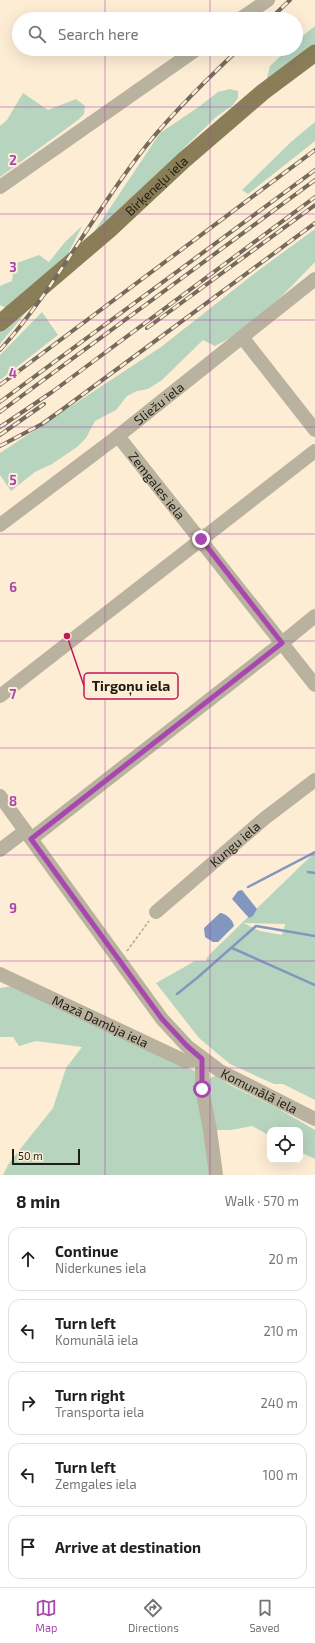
<!DOCTYPE html>
<html lang="en">
<head>
<meta charset="utf-8">
<style>
	body { margin:0; font-family:"Exo 2",sans-serif; background:#f6f6f6; color:#202124 }
	.controls { position:absolute; right:12px; bottom:12px; display:grid; overflow:hidden; border-radius:8px; box-shadow:0 4px 16px #0002 }
	.controls button { width:36px; height:36px; display:grid; place-items:center; padding:0; border:0; border-bottom:1px solid #e0e0e0; background:#fff; color:#202124; font:20px sans-serif }
	.scale { position:absolute; left:12px; bottom:10px; width:68px; box-sizing:border-box; padding-left:4px; border:2px solid #221d14; border-top:0; font-size:11px; line-height:14px; white-space:nowrap; color:#221d14; -webkit-text-stroke:3px #fdedd5; paint-order:stroke }
	.stop { position:absolute; width:12px; height:12px; margin:-9px; border:3px solid #a747af; border-radius:50%; background:#fff }
	.stop.end { background:#a747af; border-color:#fff; box-shadow:0 1px 4px #0008 }
	.list { margin:0; padding:0; list-style:none }
	h2 { display:flex; justify-content:space-between; align-items:center; height:52px; margin:0; padding:0 16px; font-size:17px }
	h2 small { font-size:13px; font-weight:400; color:#757577 }
	.list li { display:grid; grid-template-columns:26px 1fr auto; gap:12px; align-items:center; box-sizing:border-box; height:64px; margin:0 8px 8px; padding:0 8px; border:1px solid #e0e0e0; border-radius:12px }
	.list b { display:block; font-size:15px; white-space:nowrap }
	.list p { margin:0; font-size:13px; white-space:nowrap; color:#757577 }
	.list em { font-size:13px; font-style:normal; color:#757577 }
	.icon { flex:none; width:22px; height:22px; fill:none; stroke:currentColor; stroke-width:2; stroke-linecap:round; stroke-linejoin:round }
	.map { position:relative; flex:none; width:315px; height:1175px; overflow:hidden }
	.search { position:absolute; background:#fff; box-shadow:0 4px 16px #0002; left:12px; right:12px; top:12px; height:44px; display:flex; align-items:center; gap:10px; box-sizing:border-box; padding:0 14px; border-radius:22px; color:#757577; font-size:15px }
	.sheet { height:412px; background:#fff }
	nav { display:flex; justify-content:space-around; align-items:center; box-sizing:border-box; height:56px; border-top:1px solid #e0e0e0; background:#fff; font-size:11px; color:#757577 }
	nav a { display:grid; justify-items:center; gap:2px }
	nav .on { color:#a747af }
	.map>svg:first-child { display:block }
	.green { fill:#b7d4bf; fill-rule:evenodd }
	.water { fill:#8297bf }
	.lines { fill:none; stroke-linecap:round; stroke-linejoin:round }
	.stream { stroke:#8297bf; stroke-width:2.5 }
	.path { stroke:#b4a794; stroke-width:1.5; stroke-dasharray:3 2; stroke-linecap:butt }
	.minor { stroke:#b8b29e; stroke-width:14 }
	.major { stroke:#8a7e59; stroke-width:17 }
	.rail-casing { stroke:#756b5d; stroke-width:4 }
	.rail { stroke:#fdedd5; stroke-width:2.5; stroke-dasharray:8; stroke-linecap:butt }
	.route { stroke:#a747af; stroke-width:5 }
	.grid { fill:none; stroke:#a747af; stroke-width:1; stroke-opacity:0.55 }
	.labels { text-anchor:middle; stroke-width:4; stroke-linejoin:round; paint-order:stroke }
	.street-label { font-size:13px; fill:#221d14; stroke:#fdedd5 }
	.grid-label { font-size:13px; text-anchor:middle; font-weight:bold; fill:#a747af; stroke:#fdedd5; stroke-width:4; stroke-linejoin:round; paint-order:stroke }
	.leader { fill:none; stroke:#c2185b; stroke-width:1.5 }
	.callout-dot { fill:#c2185b; stroke:#fdedd5; stroke-width:1.5 }
	.callout { fill:#fdedd5; stroke:#c2185b; stroke-width:1.5 }
	.callout-label { font-size:14px; text-anchor:middle; font-weight:bold; fill:#221d14 }
</style>
</head>
<body>
<div class="map">
<svg width="315" height="1175" viewBox="0 0 315 1175">
	<rect width="100%" height="100%" fill="#fdedd5"/>
	<path class="green" d="M315 26V47L273 78H267L270 66 288 49H296V41Z
		M230 89 238 91V98L233 105 216 117 183 149 163 175 94 232 160 133 200 106 218 92Z
		M23 93 48 110 76 99 85 106 84 114 78 120 0 177V126L7 120Z
		M315 122V141L248 194 242 190 292 141Z
		M82 226 65 260 6 308 0 305V286L12 281 14 264 39 255 49 262 65 242Z
		M315 229V262C285 293 254 327 215 346L203 340 162 380 148 389 137 391 127 396 116 410 95 421 86 438 77 447 52 464 35 472 11 491 0 475V453L161 347 259 270Z
		M40 295 0 344V329Z
		M42 312 58 335 0 380V355Z
		M315 852V1100L283 1084H274L230 1064 199 1038 156 983 195 961H206L207 957 212 956H208ZM243 923 285 924V925L282 935 260 931Z
		M13 986 197 1072 211 1175H3L9 1163 53 1108 66 1068 82 1047 36 1041 19 1046 13 1037H0V988Z
		M215 1076 232 1086 279 1109 315 1130V1159L300 1152V1130H270V1136L252 1126 231 1130H214L206 1089 210 1078Z"/>
	<path class="water" d="M242 890 257 909 253 916 249 918 232 899 238 891Z
		M220 913C227 914 233 920 234 926L218 942H213L205 937 204 928Z"/>
	<g class="lines">
		<path class="stream" d="M308 872 315 873
			M248 887 315 852
			M232 948 315 985
			M177 994 197 978 256 926 315 936"/>
		<path class="path" d="M127 951 149 921"/>
		<g class="minor">
			<path d="M240 19 268 0"/>
			<path d="M0 187 197 49"/>
			<path d="M242 337 315 430"/>
			<path id="s1" d="M118 436 315 685"/>
			<path id="s2" d="M0 525 118 436 315 279"/>
			<path d="M0 696 315 451"/>
			<path id="s3" d="M0 796 162 1019 187 1046 220 1071 315 1119"/>
			<path d="M31 839 282 643 315 616"/>
			<path d="M0 850 25 831"/>
			<path id="s4" d="M156 912 265 818 315 780"/>
			<path id="s5" d="M0 974 185 1061 202 1059V1089L210 1130 216 1175"/>
		</g>
		<path class="major" id="s6" d="M0 323 109 230 184 160 263 92 315 53"/>
		<g class="rail-casing">
			<path id="rail" d="M270 19 290 0
				M147 328 315 205
				M0 350C54 290 90 219 139 155 167 118 205 81 239 49
				M0 385 315 150
				M0 402 315 170
				M0 412 315 180
				M0 427 52 392 315 197
				M0 435 44 404
				M0 446 42 424 63 409 315 223"/>
		</g>
		<use href="#rail" class="rail"/>
	</g>
	<g class="lines">
		<path class="route" d="M201 539 282 643 31 839 162 1019 187 1046 202 1059V1089"/>
	</g>
	<path class="grid" d="M105 0V19M210 0V19M105 49V1175M210 49V1175M0 107H315M0 214H315M0 320H315M0 427H315M0 534H315M0 641H315M0 748H315M0 855H315M0 961H315M0 1068H315"/>
	<g class="labels">
		<g class="street-label">
			<text dy="5" stroke="none"><textPath href="#s6" startOffset="208">Birķeneļu iela</textPath></text>
			<text dy="5" stroke="none"><textPath href="#s2" startOffset="200">Sliežu iela</textPath></text>
			<text dy="5" stroke="none"><textPath href="#s1" startOffset="63">Zemgales iela</textPath></text>
			<text dy="5" stroke="none"><textPath href="#s4" startOffset="104">Kungu iela</textPath></text>
			<text dy="5" stroke="none"><textPath href="#s5" startOffset="111">Mazā Dambja iela</textPath></text>
			<text dy="5" stroke="none"><textPath href="#s3" startOffset="398">Komunālā iela</textPath></text>
		</g>
	</g>
	<g class="grid-label">
		<text x="13" y="165">2</text>
		<text x="13" y="272">3</text>
		<text x="13" y="378">4</text>
		<text x="13" y="485">5</text>
		<text x="13" y="592">6</text>
		<text x="13" y="699">7</text>
		<text x="13" y="806">8</text>
		<text x="13" y="913">9</text>
	</g>
	<path class="leader" d="M67 636L84 686"/>
	<circle class="callout-dot" cx="67" cy="636" r="4"/>
	<rect class="callout" x="84" y="673" width="94" height="26" rx="4"/>
	<g class="callout-label">
		<text x="131" y="691">Tirgoņu iela</text>
	</g>
</svg>
<div class="controls">
<button><svg class="icon" aria-label="locate" viewBox="0 0 24 24"><circle cx="12" cy="12" r="6"/><path d="M12 2v4M12 18v4M2 12h4M18 12h4"/></svg></button>
</div>
<div class="scale">50 m</div>
<div class="stop" style="left:202px;top:1089px"></div>
<div class="stop end" style="left:201px;top:539px"></div>
<div class="search"><svg class="icon" aria-label="search" viewBox="0 0 24 24"><circle cx="10" cy="10" r="6"/><path d="M15 15l6 6"/></svg>Search here</div>
</div>
<section class="sheet">
<h2>8 min<small>Walk · 570 m</small></h2>
<ul class="list">
<li><svg class="icon" aria-label="ahead" viewBox="0 0 24 24"><path d="M12 20V5M6 11l6-6 6 6"/></svg><div><b>Continue</b><p>Niderkunes iela</p></div><em>20 m</em></li>
<li><svg class="icon" aria-label="left" viewBox="0 0 24 24"><path d="M17 20v-9H6M10 6l-5 5 5 5"/></svg><div><b>Turn left</b><p>Komunālā iela</p></div><em>210 m</em></li>
<li><svg class="icon" aria-label="right" viewBox="0 0 24 24"><path d="M7 20v-9h11M14 6l5 5-5 5"/></svg><div><b>Turn right</b><p>Transporta iela</p></div><em>240 m</em></li>
<li><svg class="icon" aria-label="left" viewBox="0 0 24 24"><path d="M17 20v-9H6M10 6l-5 5 5 5"/></svg><div><b>Turn left</b><p>Zemgales iela</p></div><em>100 m</em></li>
<li><svg class="icon" aria-label="arrive" viewBox="0 0 24 24"><path d="M6 21V4h12l-3 4 3 4H6"/></svg><div><b>Arrive at destination</b></div></li>
</ul>
</section>
<nav>
<a class="on"><svg class="icon" aria-label="map" viewBox="0 0 24 24"><path d="M3 6l6-2 6 2 6-2v14l-6 2-6-2-6 2zM9 4v14M15 6v14"/></svg>Map</a>
<a><svg class="icon" aria-label="directions" viewBox="0 0 24 24"><path d="M12 3l9 9-9 9-9-9zM9 14v-3h6M13 9l2 2-2 2"/></svg>Directions</a>
<a><svg class="icon" aria-label="saved" viewBox="0 0 24 24"><path d="M7 4h10v16l-5-4-5 4z"/></svg>Saved</a>
</nav>
</body>
</html>
